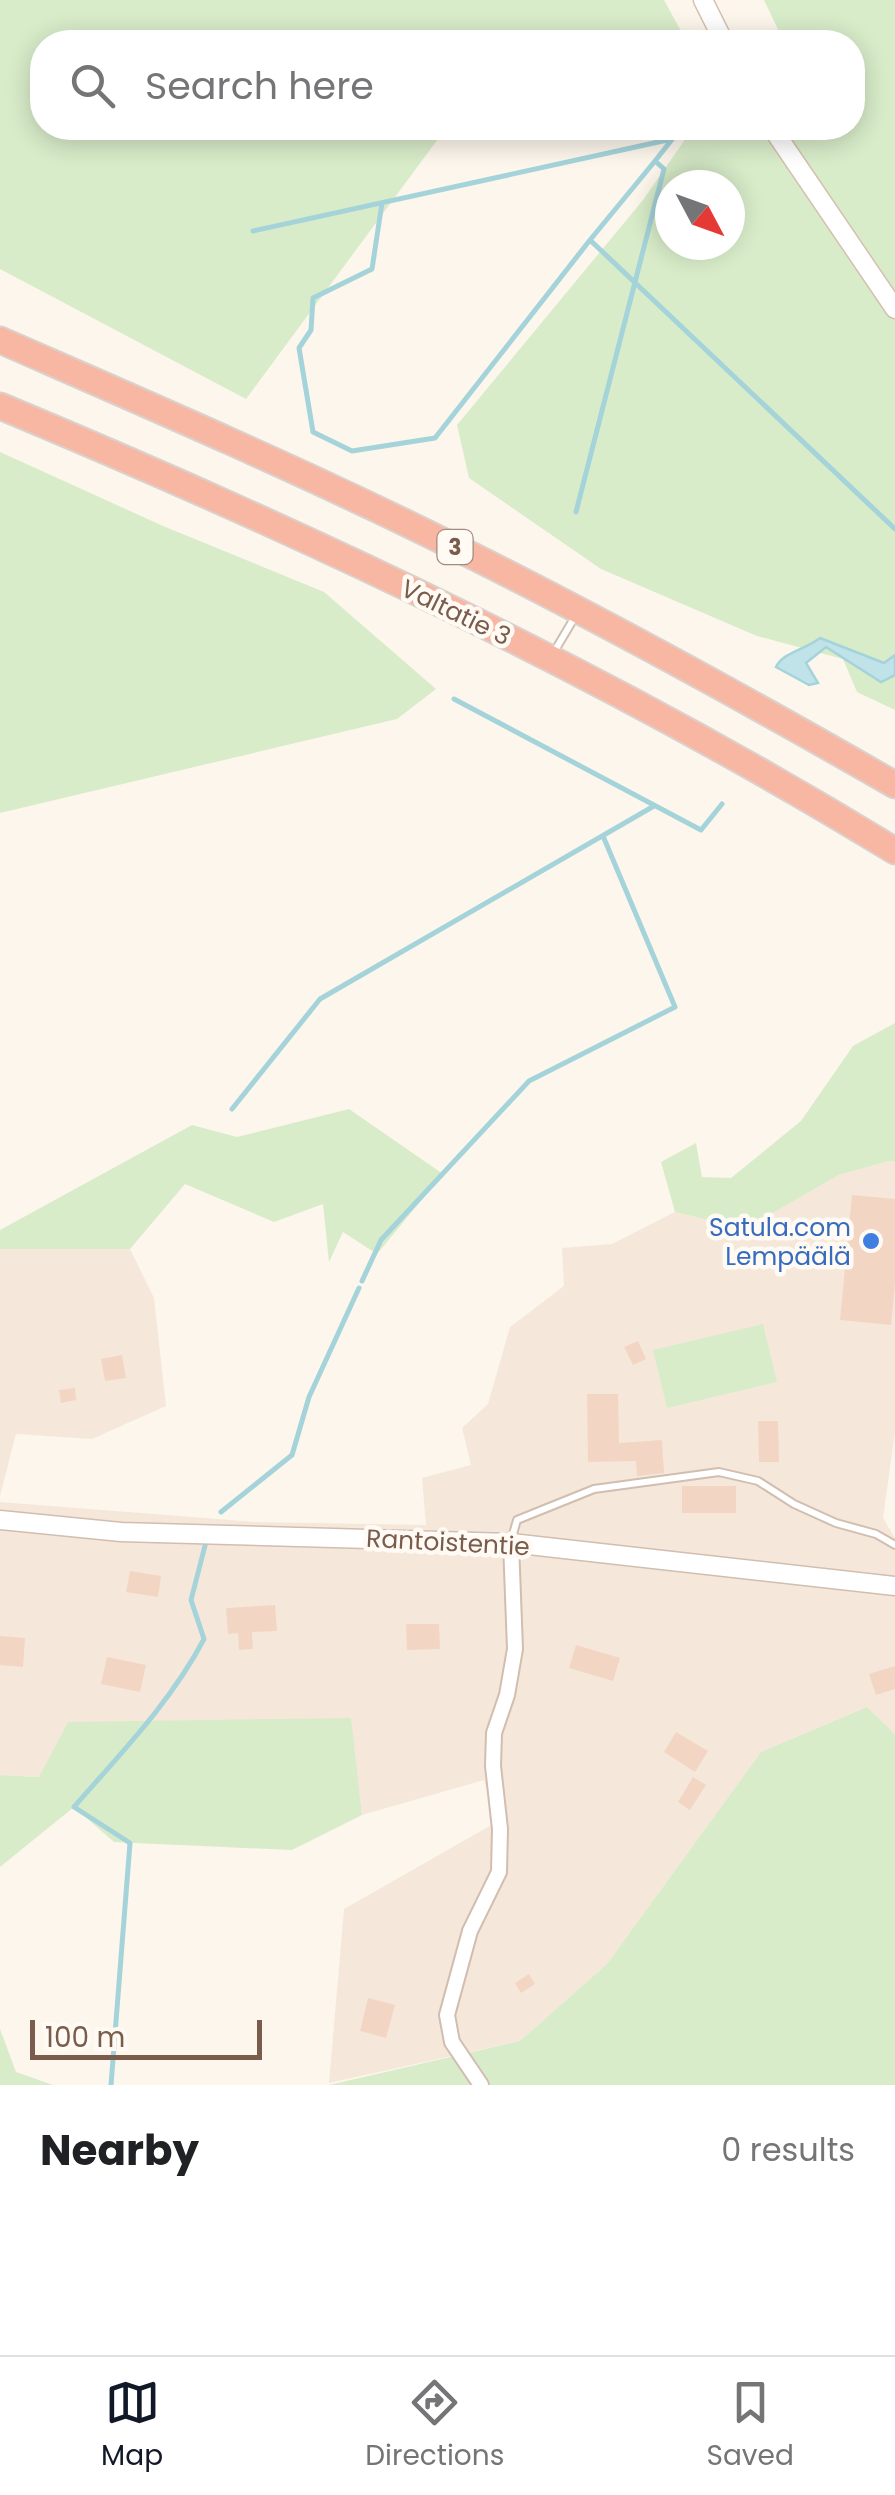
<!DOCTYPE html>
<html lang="en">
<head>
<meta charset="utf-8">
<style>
	body { margin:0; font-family:Poppins,sans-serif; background:#f6f6f6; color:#202124 }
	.compass { position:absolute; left:655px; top:170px; width:90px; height:90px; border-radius:50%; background:#fff; box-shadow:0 5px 25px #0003; rotate:131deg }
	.scale { position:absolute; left:30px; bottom:25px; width:232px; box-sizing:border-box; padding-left:10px; border:5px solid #7a5c4d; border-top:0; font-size:28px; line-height:35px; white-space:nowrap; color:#7a5c4d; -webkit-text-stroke:8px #fffaf3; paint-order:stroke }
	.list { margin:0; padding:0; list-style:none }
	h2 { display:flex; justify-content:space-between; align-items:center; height:130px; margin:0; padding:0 40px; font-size:42px }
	h2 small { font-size:32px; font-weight:400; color:#757577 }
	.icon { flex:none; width:55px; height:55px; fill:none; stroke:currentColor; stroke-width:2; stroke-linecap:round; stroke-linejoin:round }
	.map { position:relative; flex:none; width:895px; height:2085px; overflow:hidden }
	.search { position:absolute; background:#fff; box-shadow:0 5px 25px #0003; left:30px; right:30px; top:30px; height:110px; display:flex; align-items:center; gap:25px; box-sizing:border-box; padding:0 35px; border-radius:40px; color:#757577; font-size:38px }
	.sheet { height:270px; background:#fff }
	nav { display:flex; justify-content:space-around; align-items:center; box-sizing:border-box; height:140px; border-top:2px solid #e0e0e0; background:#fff; font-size:28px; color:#757577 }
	nav a { display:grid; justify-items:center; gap:5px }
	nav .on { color:#111827 }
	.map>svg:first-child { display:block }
	.residential { fill:#f5e8da }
	.green { fill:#d8ecc9; fill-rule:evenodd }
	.water { fill:#bfe3e8; stroke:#a5d3da; stroke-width:2.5 }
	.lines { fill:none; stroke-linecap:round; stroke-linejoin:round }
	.stream { stroke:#a5d3da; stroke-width:5 }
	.building { fill:#f3d5c3 }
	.service-casing { stroke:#d1beb0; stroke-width:10 }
	.minor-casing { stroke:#d1beb0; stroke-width:18 }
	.tertiary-casing { stroke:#d1beb0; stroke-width:21 }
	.secondary-casing { stroke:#d6c0b0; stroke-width:21 }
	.motorway-casing { stroke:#dad1cd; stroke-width:29 }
	.service { stroke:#fff; stroke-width:6 }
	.minor { stroke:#fff; stroke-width:14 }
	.tertiary { stroke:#fff; stroke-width:18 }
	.secondary { stroke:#fff; stroke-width:18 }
	.motorway { stroke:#f7b7a3; stroke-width:25 }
	.shop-dot { fill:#3f7fe0; stroke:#fffaf3; stroke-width:4 }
	.labels { text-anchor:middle; stroke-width:9; stroke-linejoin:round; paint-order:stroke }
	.shield { fill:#fffaf3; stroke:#a28b7f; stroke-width:2.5 }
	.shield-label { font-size:22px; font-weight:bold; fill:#7a5c4d }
	.street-label { font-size:25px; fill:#7a5c4d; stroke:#fffaf3 }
	.shop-label { font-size:25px; fill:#366cbe; stroke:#fffaf3; text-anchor:end }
</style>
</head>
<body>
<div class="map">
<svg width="895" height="2085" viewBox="0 0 895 2085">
	<rect width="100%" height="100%" fill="#fdf6ec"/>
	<path class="residential" d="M889 1161 895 1162V1432L883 1518 895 1538V1734L867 1707 761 1752 607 1964 520 2041 329 2083 344 1909 495 1823 484 1780 362 1815 350 1718 39 1777 0 1775V1502L256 1522 426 1525 422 1478 471 1465 462 1428 488 1404 510 1327 564 1286 562 1248 612 1244 675 1212 745 1229 839 1175Z
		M0 1249H130L154 1298 166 1406 92 1439 16 1434 0 1496Z"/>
	<path class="green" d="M0 0H664L687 42H42V128H446L246 399 0 269Z
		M764 0H895V710L857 692 843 659 757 636 601 569 469 478 457 425 643 200 693 128H852V42H784ZM670 185H730V245H670Z
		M0 452 163 526 324 592 436 689 397 719 0 813Z
		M895 1023V1162L889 1161 839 1175 745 1229 675 1212 661 1162 696 1143 702 1177 731 1178 801 1121 853 1046Z
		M349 1109 443 1174 377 1254 343 1232 329 1262 323 1204 274 1222 185 1184 130 1249H0V1230L192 1125 237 1137Z
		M763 1324 777 1382 667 1408 653 1350Z
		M867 1707 895 1734V2085H329L520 2041 607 1964 761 1752Z
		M351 1718 362 1815 292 1850 114 1842 74 1807 0 1867V1775L39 1777 68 1722Z
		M0 2029 16 2072 53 2085H0Z"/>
	<path class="water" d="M820 638 884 663 895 655V675L881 682 826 647 806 663 818 683 809 685 776 667C783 652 805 650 820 638Z"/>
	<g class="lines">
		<path class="stream" d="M655 161 590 240 895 529
			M382 203 372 269 313 298 311 330 299 348 313 432 352 451 435 438 590 240
			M253 231 672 139
			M576 512 664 169 655 161 681 128
			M454 699 701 830 722 804
			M232 1109 320 999 654 806
			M362 1281 381 1240 529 1081 675 1007 603 836
			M221 1512 292 1455 309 1397 359 1288
			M111 2085 130 1843 74 1807C120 1754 171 1702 204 1639L191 1600 207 1538"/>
	</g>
	<path class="building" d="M852 1195 895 1199V1283L891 1325 840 1320Z
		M638 1341 646 1359 633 1365 624 1347Z
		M122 1355 126 1378 105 1381 101 1359Z
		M75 1388 76 1400 61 1403 59 1390Z
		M587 1394H618L619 1443 662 1440 664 1473 637 1476 636 1461 588 1462Z
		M758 1421H778L779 1462H759Z
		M682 1486H736V1513H682Z
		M130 1571 161 1576 158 1597 126 1592Z
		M275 1605 277 1631 252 1632 253 1649 239 1650 238 1633 228 1634 226 1608Z
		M406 1624H439L440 1649 407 1650Z
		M0 1636 25 1638 23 1667 0 1665Z
		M576 1645 620 1658 613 1681 569 1668Z
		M107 1657 146 1665 140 1692 101 1684Z
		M895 1666V1689L876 1695 869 1674Z
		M676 1732 708 1751 695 1772 664 1752Z
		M693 1777 706 1785 690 1810 678 1802Z
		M529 1974 535 1984 521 1993 515 1983Z
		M368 1998 395 2005 386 2038 360 2031Z"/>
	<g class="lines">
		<g class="service-casing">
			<path id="service" d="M554 652 576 615
				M511 1541 517 1520 594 1489 719 1472 758 1481 794 1504 836 1523 876 1534 895 1545"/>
		</g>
		<g class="minor-casing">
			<path id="minor" d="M481 2085 452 2042 447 2015 470 1931 499 1872 500 1829 493 1766 494 1733 507 1695 515 1649 511 1543"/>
		</g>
		<g class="tertiary-casing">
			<path id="tertiary" d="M0 1520 121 1532 511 1543 895 1586"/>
		</g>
		<g class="secondary-casing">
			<path id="secondary" d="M703 0 724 42
				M772 128 895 309"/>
		</g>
		<g class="motorway-casing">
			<path id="motorway" d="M0 340C137 400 274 459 408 524 573 604 735 693 895 785
				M0 406C307 534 611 677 895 851"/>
		</g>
		<use href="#service" class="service"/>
		<use href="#minor" class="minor"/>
		<use href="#tertiary" class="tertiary"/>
		<use href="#secondary" class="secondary"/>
		<use href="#motorway" class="motorway"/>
	</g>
	<circle class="shop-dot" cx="871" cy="1241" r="10"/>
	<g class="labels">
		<rect class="shield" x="437.5" y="530" width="35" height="34" rx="8"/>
		<g class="shield-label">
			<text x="455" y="555">3</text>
		</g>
		<g class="street-label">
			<text transform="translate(456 612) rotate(26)" y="9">Valtatie 3</text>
			<text transform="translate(448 1542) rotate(3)" y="9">Rantoistentie</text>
		</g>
		<g class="shop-label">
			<text x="851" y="1236">Satula.com<tspan x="851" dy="29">Lempäälä</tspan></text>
		</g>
	</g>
</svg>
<svg class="compass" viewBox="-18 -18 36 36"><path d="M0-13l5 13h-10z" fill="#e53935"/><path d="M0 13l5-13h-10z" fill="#757577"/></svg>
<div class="scale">100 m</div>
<div class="search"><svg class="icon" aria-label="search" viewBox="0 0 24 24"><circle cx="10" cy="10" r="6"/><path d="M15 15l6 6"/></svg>Search here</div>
</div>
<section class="sheet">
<h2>Nearby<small>0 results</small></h2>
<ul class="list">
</ul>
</section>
<nav>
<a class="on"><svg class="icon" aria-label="map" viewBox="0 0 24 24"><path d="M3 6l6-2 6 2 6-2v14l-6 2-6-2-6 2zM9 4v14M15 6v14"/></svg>Map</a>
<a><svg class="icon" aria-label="directions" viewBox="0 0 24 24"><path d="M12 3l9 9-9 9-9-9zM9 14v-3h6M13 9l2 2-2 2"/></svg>Directions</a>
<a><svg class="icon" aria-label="saved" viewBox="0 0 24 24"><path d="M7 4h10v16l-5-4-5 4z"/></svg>Saved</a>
</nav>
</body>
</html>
